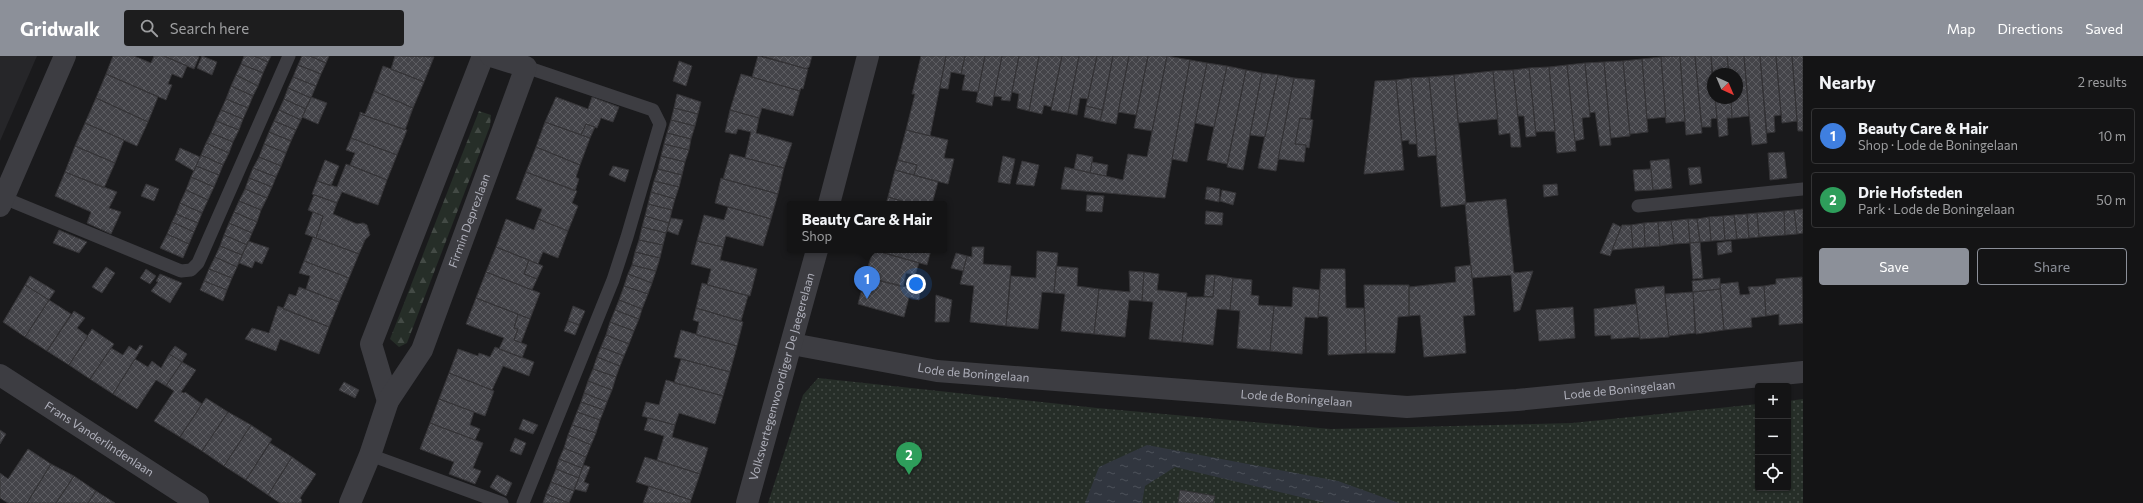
<!DOCTYPE html>
<html lang="en">
<head>
<meta charset="utf-8">
<style>
	body { margin:0; font-family:Commissioner,sans-serif; background:#1d1d1e; color:#f1f3f6 }
	.controls { position:absolute; right:12px; bottom:12px; display:grid; overflow:hidden; border-radius:4px; box-shadow:0 1px 3px #0004 }
	.controls button { width:36px; height:36px; display:grid; place-items:center; padding:0; border:0; border-bottom:1px solid #333334; background:#141415; color:#f1f3f6; font:20px sans-serif }
	.compass { position:absolute; left:1707px; top:12px; width:36px; height:36px; border-radius:50%; background:#141415; box-shadow:0 1px 3px #0004; rotate:136deg }
	.you { position:absolute; left:916px; top:228px; width:14px; height:14px; margin:-10px; border:3px solid #fff; border-radius:50%; background:#1a73e8; box-shadow:0 0 0 6px #1a73e833 }
	.badge { display:grid; place-items:center; width:26px; height:26px; border-radius:50%; background:#8c9099; color:#fff; font-size:13px; font-weight:700 }
	.pin { position:absolute; translate:-50% -33px; filter:drop-shadow(0 1px 2px #0008) }
	.pin::after { content:''; position:absolute; top:21px; width:14px; height:12px; background:inherit; clip-path:polygon(0 0,100% 0,50% 100%) }
	.popup { position:absolute; left:787px; top:145px; width:160px; height:52px; box-sizing:border-box; display:grid; place-content:center; border-radius:4px; background:#141415; filter:drop-shadow(0 1px 3px #0005); font-size:13px; white-space:nowrap; color:#9d9ea0 }
	.popup b { font-size:15px; color:#f1f3f6 }
	.popup::after { content:''; position:absolute; left:50%; top:100%; margin-left:-8px; border:8px solid transparent; border-top-color:#141415 }
	.list { margin:0; padding:0; list-style:none }
	h2 { display:flex; justify-content:space-between; align-items:center; height:52px; margin:0; padding:0 16px; font-size:17px }
	h2 small { font-size:13px; font-weight:400; color:#9d9ea0 }
	.list li { display:grid; grid-template-columns:26px 1fr auto; gap:12px; align-items:center; box-sizing:border-box; height:56px; margin:0 8px 8px; padding:0 8px; border:1px solid #333334; border-radius:4px }
	.list b { display:block; font-size:15px; white-space:nowrap }
	.list p { margin:0; font-size:13px; white-space:nowrap; color:#9d9ea0 }
	.list em { font-size:13px; font-style:normal; color:#9d9ea0 }
	.actions { display:flex; gap:8px; padding:12px 16px }
	.actions a { flex:1; padding:9px 0; border:1px solid #8c9099; border-radius:4px; text-align:center; font-size:14px; color:#8c9099 }
	.actions .main { background:#8c9099; color:#fff }
	.icon { flex:none; width:22px; height:22px; fill:none; stroke:currentColor; stroke-width:2; stroke-linecap:round; stroke-linejoin:round }
	.map { position:relative; flex:none; width:1803px; height:447px; overflow:hidden }
	header { display:flex; align-items:center; gap:24px; box-sizing:border-box; height:56px; padding:0 20px; background:#8c9099; color:#fff }
	header strong { font-size:19px }
	nav { display:flex; gap:22px; margin-inline-start:auto; font-size:14px }
	.search { width:280px; height:36px; background:#1d1d1e; display:flex; align-items:center; gap:10px; box-sizing:border-box; padding:0 14px; border-radius:4px; color:#9d9ea0; font-size:15px }
	main { display:flex }
	aside { flex:1; background:#141415 }
	.map>svg:first-child { display:block }
	.built { fill:#262629 }
	.forest { fill:url(#forest-firs) }
	.park { fill:url(#park-dots) }
	.water { fill:url(#water-ripples) }
	.building { fill:url(#building-cross-hatch); stroke:#353437 }
	.lines { fill:none; stroke-linecap:round; stroke-linejoin:round }
	.service { stroke:#3d3d42; stroke-width:13 }
	.minor { stroke:#3d3d42; stroke-width:22 }
	.labels { text-anchor:middle; stroke-width:3; stroke-linejoin:round; paint-order:stroke }
	.street-label { font-size:12px; fill:#aeafba; stroke:#151517 }
</style>
</head>
<body>
<header>
<strong>Gridwalk</strong>
<div class="search"><svg class="icon" aria-label="search" viewBox="0 0 24 24"><circle cx="10" cy="10" r="6"/><path d="M15 15l6 6"/></svg>Search here</div>
<nav><a>Map</a><a>Directions</a><a>Saved</a></nav>
</header>
<main>
<div class="map">
<svg width="1803" height="447" viewBox="0 0 1803 447">
	<defs>
		<pattern id="forest-firs" width="22" height="20" patternUnits="userSpaceOnUse"><rect width="22" height="20" fill="#262e28"/><path d="M5 1l3.5 6h-7zM16 11l3.5 6h-7z" fill="#434a45"/></pattern>
		<pattern id="park-dots" width="8" height="8" patternUnits="userSpaceOnUse"><rect width="8" height="8" fill="#262e28"/><path d="M2 2h.1M6 6h.1" fill="none" stroke="#434a45" stroke-width="1.8" stroke-linecap="round"/></pattern>
		<pattern id="water-ripples" width="26" height="14" patternUnits="userSpaceOnUse"><rect width="26" height="14" fill="#31363f"/><path d="M2 4q2-2 4 0t4 0M15 11q2-2 4 0t4 0" fill="none" stroke="#4c5159"/></pattern>
		<pattern id="building-cross-hatch" width="8" height="8" patternUnits="userSpaceOnUse"><rect width="8" height="8" fill="#444449"/><path d="M0 0l8 8M0 8l8-8" fill="none" stroke="#5c5c61"/></pattern>
	</defs>
	<rect width="100%" height="100%" fill="#1a1a1c"/>
	<path class="built" d="M0 0H37L0 85Z"/>
	<path class="forest" d="M479 55 491 59 490 70 407 287 399 291 390 283Z"/>
	<path class="park" d="M818 322 1097 352 1331 373 1572 367 1758 348V432H1788V345L1803 343V447H768L803 339Z"/>
	<path class="water" d="M1147 389 1338 425 1399 447H1325L1175 411 1145 430 1142 447H1085L1099 411Z"/>
	<path class="building" d="M113 0H134L151 7 154 0H164L187 10 182 22 172 18 168 28 172 29 166 44 106 18Z
		M164 0H197L199 1 194 13Z
		M202 0 217 6 212 19 197 12Z
		M244 0H254L268 6 263 17 241 8Z
		M254 0H271L268 6Z
		M302 0H310L326 7 321 18 298 9Z
		M310 0H329L326 7Z
		M395 0 434 1 424 26 391 13Z
		M758 0 808 13 803 33 801 32 800 35 752 21Z
		M763 0H812L809 11 806 13Z
		M921 0H946L930 80 906 74 915 38H912Z
		M946 0H965L961 18 951 16 948 33 940 32Z
		M965 0H985L978 36 962 34 965 19 961 18Z
		M985 0H1002L992 50 976 46Z
		M1002 0H1019L1010 45 1001 44 1002 41 994 40Z
		M1019 0H1039L1029 55 1017 52 1019 38 1012 36Z
		M1039 0H1062L1051 51 1044 49 1042 58 1029 55Z
		M1062 0H1079L1068 57 1051 54Z
		M1079 0H1097L1088 43 1080 42 1077 59 1068 57Z
		M1097 0H1113L1103 54 1086 50Z
		M1113 0H1129L1116 68 1100 65Z
		M1129 0H1148L1136 59 1118 56Z
		M1148 0H1167L1152 75 1134 72Z
		M1167 0 1190 4 1165 142 1061 133 1065 111 1123 124 1128 98 1147 101Z
		M1680 0H1695L1702 77 1686 79Z
		M1680 0 1685 65 1666 67 1661 1Z
		M1695 0H1711L1713 42H1715L1717 62 1711 63V71H1702Z
		M1711 0H1727L1729 18H1713Z
		M1727 0H1744L1749 60 1732 62 1731 42H1737V18H1729Z
		M1744 0H1760L1767 87 1752 89Z
		M1760 0H1776L1781 59 1774 60 1775 76 1767 77Z
		M1776 0H1792L1797 65 1782 67Z
		M1792 0H1803V75H1798Z
		M1661 1 1666 61 1647 63 1642 3Z
		M1642 3 1648 76 1630 78 1623 5Z
		M1190 4 1207 7 1187 106 1172 103Z
		M679 5 692 10 686 30 673 25Z
		M1623 5 1630 80 1611 82 1604 6Z
		M1604 6 1611 89 1600 90 1595 56 1590 57 1585 7Z
		M1207 7 1227 10 1214 71 1195 67Z
		M1585 7 1590 61 1582 62 1584 83 1575 85 1567 9Z
		M241 8 263 17 258 30 236 19Z
		M298 9 321 18 316 30 293 21Z
		M1567 9 1576 95 1557 97 1549 11Z
		M383 10 424 26 413 52 374 35Z
		M1227 10 1246 14 1227 108 1207 104Z
		M1549 11 1555 75 1536 76 1529 12Z
		M1529 12 1536 80 1526 81 1524 60H1518L1513 14Z
		M1246 14 1262 17 1243 114 1227 111Z
		M1513 14 1521 91H1511L1510 77 1499 79 1493 15Z
		M1493 15 1498 63 1458 67 1454 19Z
		M1262 17 1278 19 1265 81 1250 79Z
		M106 18 158 41 148 66 96 42Z
		M741 18 800 35 793 60 762 52 759 62 730 54Z
		M236 19 258 30 253 40 231 30Z
		M1278 19 1294 22 1276 115 1258 112Z
		M1454 19 1466 148 1441 151 1429 21Z
		M293 21 316 30 311 42 288 32Z
		M1429 21 1437 99 1418 101 1411 22Z
		M1294 22 1315 24 1310 63 1300 62 1295 88 1306 89 1304 106 1278 103Z
		M1411 22 1417 88H1409V84L1402 85 1396 24Z
		M1396 24 1404 114 1364 118 1375 25Z
		M231 30 253 40 248 52 226 43Z
		M288 32 311 42 306 53 284 43Z
		M374 35 413 52 405 74 360 58V56L365 58Z
		M677 38 701 46 698 58 674 52Z
		M311 41 327 47 318 68 302 61Z
		M556 41 588 53 592 41 619 51 613 66 601 62 597 72 586 68 581 79 545 66Z
		M96 42 148 66 137 90 85 67Z
		M1715 42H1731L1732 62H1727L1728 79 1719 81Z
		M226 43 248 52 243 63 221 54Z
		M284 43 306 53 301 64 279 54Z
		M1086 50 1103 54 1100 65 1084 61Z
		M674 52 698 58 695 70 671 64Z
		M221 54 243 63 239 74 216 65Z
		M279 54 301 64 296 74 274 65Z
		M730 54 759 62 756 77 792 87 784 112 745 102 751 76 738 73 736 78 725 76Z
		M360 58 407 74 397 99 351 82Z
		M1300 62 1313 64 1309 92 1306 91V89L1295 88Z
		M671 64 695 70 691 83 667 77Z
		M216 65 239 74 233 86 211 77Z
		M274 65 296 74 291 85 269 76Z
		M545 66 590 82 580 109 536 91Z
		M85 67 124 84 115 107 75 90Z
		M586 68 595 71 590 82 581 79Z
		M906 74 948 84 944 102 954 103 948 128 914 119 917 109 898 104Z
		M269 76 291 85 286 97 264 88Z
		M211 77 233 86 229 97 206 87Z
		M667 77 691 83 689 94 664 88Z
		M351 82 397 99 387 124 350 109 355 97 346 94Z
		M206 87 229 97 223 109 201 99Z
		M264 88 286 97 281 110 259 101Z
		M664 88 689 94 685 106 661 100Z
		M75 90 115 107 104 132 65 116Z
		M536 91 580 109 576 121 579 123 575 135 526 116Z
		M180 92 200 101 194 115 175 104Z
		M1784 96 1787 122 1770 124 1768 97Z
		M730 98 784 112 778 138 723 123Z
		M1077 98 1093 101 1090 117 1074 113Z
		M201 99 223 109 219 119 196 110Z
		M661 100 685 106 682 119 658 113Z
		M1003 100 1015 103 1010 128 998 126Z
		M259 101 281 110 276 121 253 112Z
		M1669 103 1672 132 1653 134 1650 105Z
		M325 104 339 110 331 130 317 125Z
		M898 104 917 109 914 119 895 114Z
		M1022 105 1039 109 1034 130 1016 128Z
		M1092 106 1108 109 1106 120 1090 117Z
		M346 108 387 124 378 149 342 136 337 147 312 138 317 125 337 131Z
		M196 110 219 119 214 131 191 121Z
		M613 110 629 114 625 126 609 119Z
		M1700 111 1702 127 1690 129 1688 112Z
		M253 112 276 121 272 131 249 122Z
		M658 113 682 119 679 131 654 125Z
		M1651 113 1653 134 1635 135 1633 114Z
		M895 114 938 126 932 148H912L888 141Z
		M65 116 117 136 109 152 121 156 111 178 87 167 91 156 55 140Z
		M526 116 577 135 572 147 578 150 568 175 538 163 542 153 516 143Z
		M191 121 214 131 208 144 186 134Z
		M249 122 272 131 267 142 245 133Z
		M721 122 778 138 771 163 715 147Z
		M654 125 679 131 675 143 651 136Z
		M146 128 159 133 154 145 141 140Z
		M1557 128 1558 139 1544 141 1543 129Z
		M1207 131 1220 133 1219 146 1205 143Z
		M245 133 267 142 261 154 239 145Z
		M186 134 208 144 202 157 180 147Z
		M1222 134 1236 137 1233 149 1220 145Z
		M651 136 675 143 672 154 648 148Z
		M314 139 337 147 333 158 357 168 363 167 367 169 370 179 365 184 359 198 316 182 323 160 308 154Z
		M1087 139 1104 140 1102 156 1086 155Z
		M888 141 912 148H886Z
		M1506 143 1514 217 1533 215 1520 254 1514 256 1511 219 1472 222 1465 147Z
		M239 145 261 154 257 166 234 156Z
		M180 147 202 157 198 167 176 158Z
		M648 148 672 154 669 167 645 160Z
		M728 151 771 163 763 190 726 180 723 191 697 185 704 159 724 164Z
		M1803 153V177L1797 178 1794 154Z
		M1794 154 1797 178 1785 179 1784 155Z
		M1206 155 1223 157 1222 169 1205 168Z
		M1784 155 1785 179 1759 181 1757 157Z
		M234 156 257 166 252 177 229 167Z
		M313 156 323 160 316 182 305 178Z
		M1757 157 1759 181 1749 182 1747 158Z
		M176 158 198 167 194 176 172 166Z
		M1747 158 1749 182 1737 183 1734 159Z
		M1734 159 1737 183 1725 184 1723 160Z
		M645 160 669 167 666 177 642 171Z
		M1723 160 1725 184 1711 185 1709 161Z
		M1709 161 1711 185 1700 186 1697 163Z
		M671 162 683 164 678 179 667 175Z
		M506 163 534 174 538 163 568 175 558 202 543 196 538 208 496 191Z
		M1688 163 1690 187 1674 188 1671 165Z
		M1688 163H1697L1700 186 1690 187Z
		M1671 165 1674 188 1660 190 1658 166Z
		M172 166 194 176 189 188 167 178Z
		M1658 166 1660 190 1645 191 1644 167Z
		M229 167 252 177 247 189 224 179Z
		M1613 167 1621 171 1610 200 1600 197Z
		M1644 167 1645 191 1633 192 1631 169Z
		M1622 169H1631L1633 192 1612 194Z
		M642 171 666 177 663 189 639 184Z
		M59 174 87 186 79 197 53 187Z
		M167 178 189 188 183 202 160 192Z
		M224 179 247 189 242 199 220 190Z
		M313 181 359 198 349 222 304 205Z
		M639 184 663 189 660 202 635 196Z
		M248 185 269 192 262 208 255 205 252 212 239 207Z
		M697 185 723 191 720 204 757 213 750 240 707 229 711 213 691 208Z
		M1731 185 1732 196 1718 199 1717 187Z
		M1700 186 1703 222 1693 223 1690 187Z
		M220 190 242 199 237 211 215 201Z
		M496 191 529 204 524 218 537 223 532 234 486 216Z
		M972 191H984L983 208 1011 210 1006 270 970 266 974 230 960 228 967 200 972 201Z
		M873 194 919 207 915 219 906 217 903 231 865 221Z
		M874 194H931L927 209Z
		M1037 195 1058 197 1054 237 1042 236 1038 273 1006 270 1011 220 1036 222Z
		M635 196 660 202 656 215 632 209Z
		M956 197 967 200 963 215 951 212Z
		M215 201 237 211 232 222 209 213Z
		M529 204 543 210 537 223 524 218Z
		M304 205 349 222 339 246 306 233 310 220 299 217Z
		M632 209 656 215 652 227 628 218Z
		M1471 209 1475 259 1463 260 1466 297 1424 301 1420 259 1409 260V231L1456 226 1455 211Z
		M1056 210 1078 212 1077 230 1099 233 1094 278 1061 275 1065 238 1054 237Z
		M106 211 115 217 102 237 92 231Z
		M146 213 156 220 150 228 140 222Z
		M209 213 232 222 227 234 204 225Z
		M1321 213H1345L1346 252H1364L1366 297 1328 299V261L1318 260Z
		M1129 215 1144 216 1142 245 1129 244 1125 281 1094 278 1099 233 1130 236Z
		M486 216 540 237 530 263 476 242Z
		M1144 216 1159 218 1157 234 1187 237 1182 286 1149 283 1153 246 1142 245Z
		M160 218 182 227 170 247 151 235 158 226 156 225Z
		M628 218 652 227 648 238 624 230Z
		M1206 219H1215L1213 241 1204 240Z
		M1215 219 1233 222 1230 254 1217 253 1213 289 1182 286 1187 241H1213Z
		M30 220 55 235 49 244 25 229Z
		M865 221 920 234 919 244 909 241 904 261 858 248Z
		M1802 221 1803 267 1779 269V258L1766 260 1764 230 1776 228V223Z
		M1233 222 1252 224 1251 239 1259 240 1258 249 1274 250 1270 295 1237 292 1240 255 1230 254Z
		M1720 222V233L1693 236 1692 225Z
		M204 225 227 234 223 245 200 234Z
		M1738 226 1740 239 1750 238 1748 231 1764 230 1766 260 1751 262 1752 271 1724 274 1720 228Z
		M702 227 748 240 741 265 696 252Z
		M25 229 49 244 25 281 3 266Z
		M1364 229H1409V260L1398 261 1395 297H1366Z
		M624 230 648 238 642 253 619 244Z
		M1664 230 1669 281 1640 283 1635 233Z
		M299 231 339 246 329 271 283 253 289 238 296 240Z
		M1293 231 1320 234 1318 262 1305 261 1302 298 1270 295 1274 250 1292 251Z
		M1720 233 1724 274 1696 278 1693 236Z
		M1693 236 1695 277 1669 280 1665 238Z
		M936 239 952 244 949 266H935Z
		M476 242 518 258 514 272 518 273 514 284 527 289 522 302 499 293 504 282 466 268Z
		M49 244 71 258 47 295 25 281Z
		M619 244 642 253 639 263 615 254Z
		M1636 248 1640 281 1611 283V279L1595 280 1594 253Z
		M278 250 329 271 319 298 280 283 276 295 245 283 252 272 269 277Z
		M573 250 585 255 579 269 568 265Z
		M1573 251 1575 282 1539 285 1536 254Z
		M696 252 743 266 737 290 696 279 699 266 693 264Z
		M615 254 639 263 634 275 610 266Z
		M74 255 85 262 77 272 88 280 69 309 47 295Z
		M518 258 530 263 521 287 514 284 518 273 514 272Z
		M568 265 579 269 575 279 564 275Z
		M610 266 634 275 629 288 606 279Z
		M92 273 114 288 90 323 69 309Z
		M681 274 737 290 730 316 674 301Z
		M606 279 629 288 624 300 601 291Z
		M140 289 143 290 113 338 90 323 111 292 123 299 129 290 136 295Z
		M175 290 187 298 182 306 169 298Z
		M495 291 534 306 529 320 503 310 492 334 449 317 458 293 478 300 479 297 490 301Z
		M601 291 624 300 620 310 597 301Z
		M169 298 182 306 166 330 156 324 137 353 113 338 135 303 148 311 152 305 161 312Z
		M597 301 620 310 616 321 593 313Z
		M681 303 730 316 723 340 674 327Z
		M182 306 196 314 181 336 184 337 185 336 202 348 180 381 154 365 174 335 166 330Z
		M593 313 616 321 612 334 588 325Z
		M449 317 494 335 485 360 439 343Z
		M666 324 723 340 715 368 679 357 675 369 642 360 646 346 659 349Z
		M588 325 612 334 607 346 584 337Z
		M344 326 359 334 355 342 339 334Z
		M584 337 607 346 604 354 581 346Z
		M206 342 228 356 202 395 180 381Z
		M439 343 474 356 470 369 480 373 475 384 430 367Z
		M581 346 604 354 600 364 577 356Z
		M228 356 251 369 224 410 202 395Z
		M577 356 600 364 596 377 572 369Z
		M648 362 675 369 672 381 708 392 700 418 657 404 664 380 644 374Z
		M523 363 538 369 533 378 519 373Z
		M430 367 483 387 473 412 481 415 475 428 449 418 454 406 420 393Z
		M251 369 272 383 246 424 224 410Z
		M572 369 596 377 591 389 568 379Z
		M0 374 6 378 0 388Z
		M568 379 591 389 586 401 564 392Z
		M515 382 526 387 521 399 510 395Z
		M270 387 292 401 268 439 246 424Z
		M564 392 586 401 582 412 559 403Z
		M28 393 51 408 27 447H8L0 442V417L8 423Z
		M292 401 316 418 300 442 302 444 301 447H280L268 439Z
		M645 401 700 418 691 444 636 426Z
		M559 403 582 412 579 422 556 413Z
		M51 408 74 420 56 447H27Z
		M584 409 590 411 584 426 589 428 586 436 574 433Z
		M556 413 579 422 574 435 551 426Z
		M497 419 512 427 506 440 490 431Z
		M74 420 96 435 88 447H56Z
		M551 426 574 435 569 447 546 438Z
		M649 430 691 444 690 447H643Z
		M1180 434 1215 440 1213 447H1178Z
		M96 435 115 447H88Z
		M546 438 569 447H543Z"/>
	<g class="lines">
		<path class="service" d="M4 142 181 215 191 214 198 207 289 0
			M1638 150 1803 133
			M370 399 502 447
			M523 447 613 224 627 181 660 68 653 54 526 11"/>
		<g class="minor">
			<path d="M829 148 868 0"/>
			<path d="M0 150 65 0"/>
			<path id="s1" d="M792 288 937 315 1407 351 1517 344 1803 316"/>
			<path id="s2" d="M0 319 198 447"/>
			<path d="M388 345 371 288 483 0"/>
			<path id="s3" d="M350 447 370 399 388 345 422 294 526 11 491 0"/>
			<path id="s4" d="M747 447 817 194"/>
		</g>
	</g>
	<g class="labels">
		<g class="street-label">
			<text dy="4" stroke="none"><textPath href="#s3" startOffset="308">Firmin Deprezlaan</textPath></text>
			<text dy="4" stroke="none"><textPath href="#s1" startOffset="184">Lode de Boningelaan</textPath></text>
			<text dy="4" stroke="none"><textPath href="#s4" startOffset="131">Volksvertegenwoordiger De Jaegerelaan</textPath></text>
			<text dy="4" stroke="none"><textPath href="#s1" startOffset="832">Lode de Boningelaan</textPath></text>
			<text dy="4" stroke="none"><textPath href="#s1" startOffset="508">Lode de Boningelaan</textPath></text>
			<text dy="4" stroke="none"><textPath href="#s2" startOffset="118">Frans Vanderlindenlaan</textPath></text>
		</g>
	</g>
</svg>
<div class="controls">
<button>+</button>
<button>−</button>
<button><svg class="icon" aria-label="locate" viewBox="0 0 24 24"><circle cx="12" cy="12" r="6"/><path d="M12 2v4M12 18v4M2 12h4M18 12h4"/></svg></button>
</div>
<svg class="compass" viewBox="-18 -18 36 36"><path d="M0-13l5 13h-10z" fill="#e53935"/><path d="M0 13l5-13h-10z" fill="#9d9ea0"/></svg>
<div class="you"></div>
<div class="pin badge" style="left:867px;top:243px;background:#3f7fe0">1</div>
<div class="popup"><b>Beauty Care &amp; Hair</b>Shop</div>
<div class="pin badge" style="left:909px;top:419px;background:#2e9e5b">2</div>
</div>
<aside>
<h2>Nearby<small>2 results</small></h2>
<ul class="list">
<li><span class="badge" style="background:#3f7fe0">1</span><div><b>Beauty Care &amp; Hair</b><p>Shop · Lode de Boningelaan</p></div><em>10 m</em></li>
<li><span class="badge" style="background:#2e9e5b">2</span><div><b>Drie Hofsteden</b><p>Park · Lode de Boningelaan</p></div><em>50 m</em></li>
</ul>
<div class="actions"><a class="main">Save</a><a>Share</a></div>
</aside>
</main>
</body>
</html>
